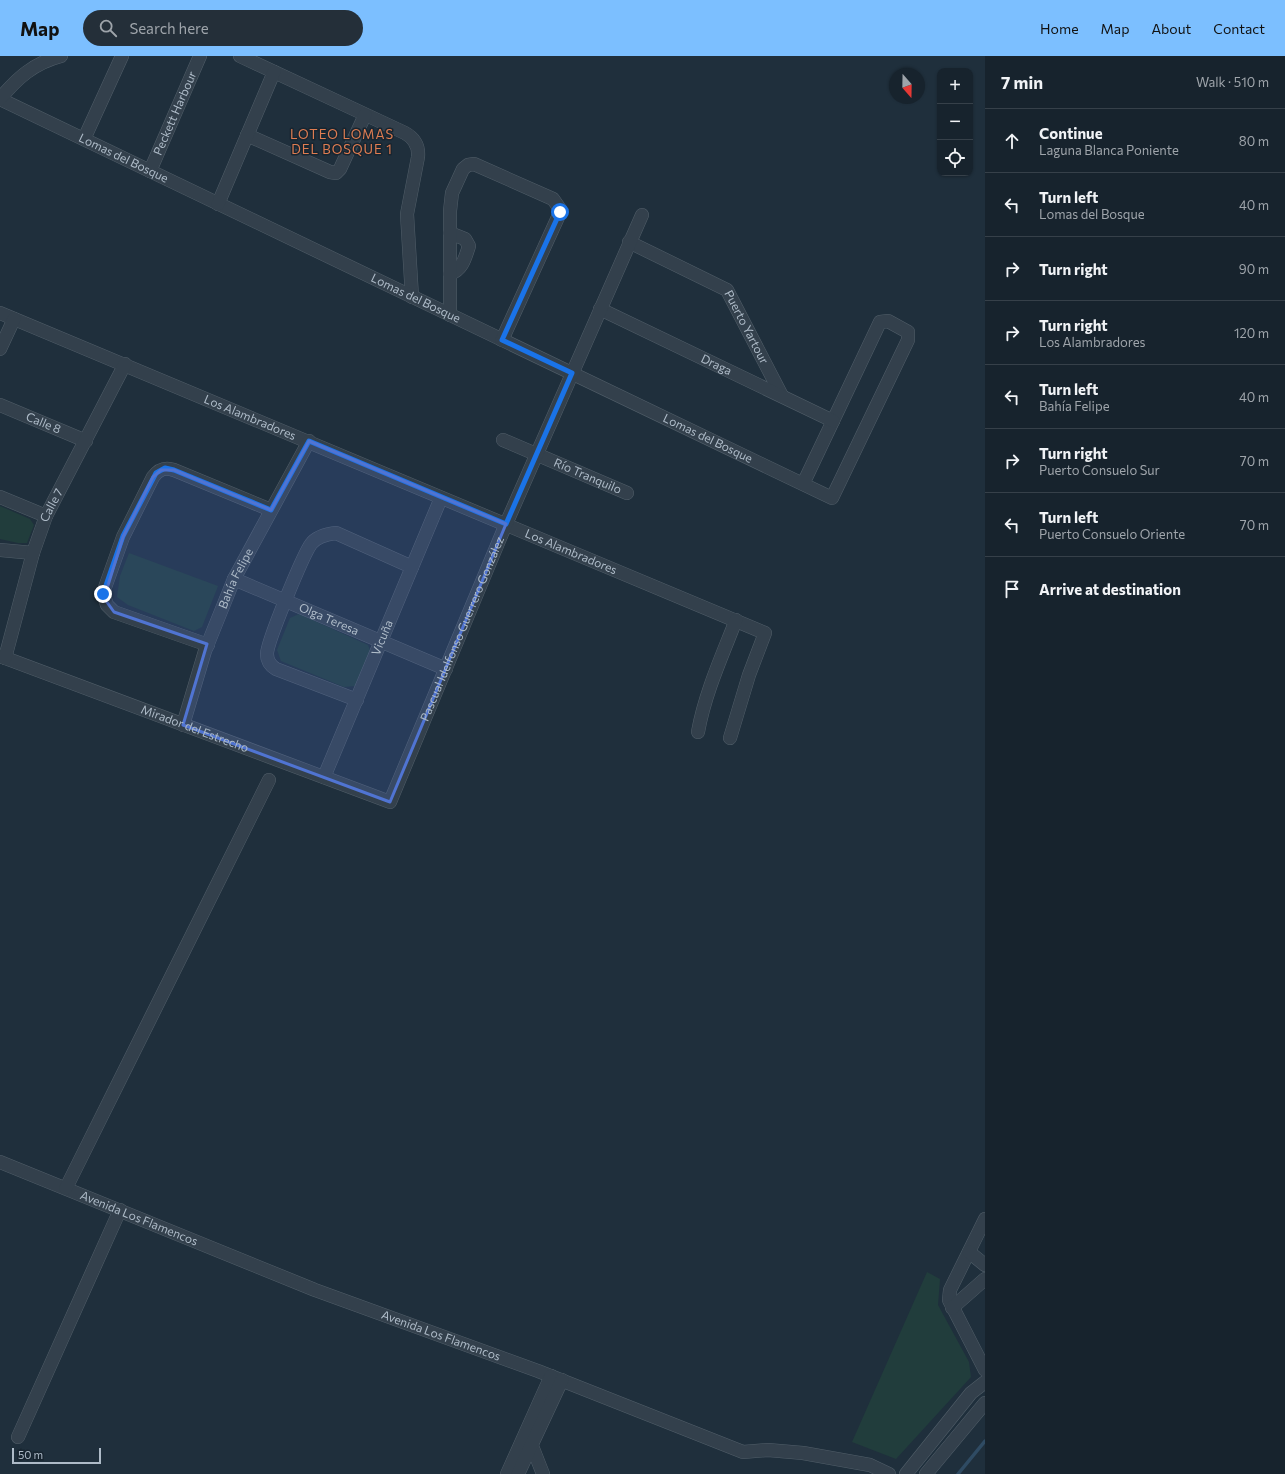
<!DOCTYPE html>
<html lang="en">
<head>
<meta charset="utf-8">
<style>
	body { margin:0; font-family:Commissioner,sans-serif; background:#242f39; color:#f1f3f6 }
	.controls { position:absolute; right:12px; top:12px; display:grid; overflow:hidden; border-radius:8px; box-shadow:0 1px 3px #0004 }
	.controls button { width:36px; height:36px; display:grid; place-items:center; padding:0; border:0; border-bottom:1px solid #364049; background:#17232d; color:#f1f3f6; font:20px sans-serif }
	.compass { position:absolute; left:889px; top:12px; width:36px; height:36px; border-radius:50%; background:#17232d; box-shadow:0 1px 3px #0004; rotate:160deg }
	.scale { position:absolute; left:12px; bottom:10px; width:89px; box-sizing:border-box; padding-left:4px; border:2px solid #aebbc8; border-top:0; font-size:11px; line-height:14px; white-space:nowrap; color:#aebbc8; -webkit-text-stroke:3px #182530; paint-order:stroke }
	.stop { position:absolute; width:12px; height:12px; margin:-9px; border:3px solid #1a73e8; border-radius:50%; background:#fff }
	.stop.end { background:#1a73e8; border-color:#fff; box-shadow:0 1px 4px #0008 }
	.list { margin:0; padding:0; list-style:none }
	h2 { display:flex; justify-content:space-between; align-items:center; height:52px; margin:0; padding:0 16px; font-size:17px }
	h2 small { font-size:13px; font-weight:400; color:#9ea4aa }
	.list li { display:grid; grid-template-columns:26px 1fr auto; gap:12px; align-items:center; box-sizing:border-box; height:64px; padding:0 16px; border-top:1px solid #364049 }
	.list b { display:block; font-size:15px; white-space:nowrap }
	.list p { margin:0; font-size:13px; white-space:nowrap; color:#9ea4aa }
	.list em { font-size:13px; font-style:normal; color:#9ea4aa }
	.icon { flex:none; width:22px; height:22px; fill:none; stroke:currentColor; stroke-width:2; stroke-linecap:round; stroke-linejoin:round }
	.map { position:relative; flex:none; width:985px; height:1418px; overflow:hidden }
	header { display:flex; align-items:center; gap:24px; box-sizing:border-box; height:56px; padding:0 20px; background:#7cbfff; color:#111 }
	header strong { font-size:19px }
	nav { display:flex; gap:22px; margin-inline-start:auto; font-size:14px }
	.search { width:280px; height:36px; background:#242f39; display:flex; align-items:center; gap:10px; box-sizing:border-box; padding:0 14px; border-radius:22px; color:#9ea4aa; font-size:15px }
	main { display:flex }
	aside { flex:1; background:#17232d }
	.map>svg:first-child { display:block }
	.green { fill:#213d3c }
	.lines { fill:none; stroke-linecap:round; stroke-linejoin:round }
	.stream { stroke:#2f4b63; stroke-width:3.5 }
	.street-casing { stroke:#515e69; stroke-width:14 }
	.street { stroke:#33404c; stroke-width:13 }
	.route { stroke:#1a73e8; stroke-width:5 }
	.marked { fill:#5074d2; fill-opacity:0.2; stroke:#5074d2; stroke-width:3; stroke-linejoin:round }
	.labels { text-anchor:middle; stroke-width:3; stroke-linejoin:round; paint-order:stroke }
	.street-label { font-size:12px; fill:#aebbc8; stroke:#182530 }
	.neighbourhood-label { font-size:13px; letter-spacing:1px; fill:#df7d52; stroke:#182530 }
</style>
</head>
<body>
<header>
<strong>Map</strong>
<div class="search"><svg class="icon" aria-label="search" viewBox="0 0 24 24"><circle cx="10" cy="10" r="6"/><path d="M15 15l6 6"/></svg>Search here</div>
<nav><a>Home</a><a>Map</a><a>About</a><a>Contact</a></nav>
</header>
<main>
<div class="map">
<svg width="985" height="1418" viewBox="0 0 985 1418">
	<rect width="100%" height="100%" fill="#1f2f3c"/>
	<path class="green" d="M0 450 30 463 34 469 27 487H18L0 483Z
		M129 497 218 530 202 571 194 575 128 549 117 541 120 520Z
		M299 558 368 589 370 594 355 630 344 631 281 605 277 594 290 562Z
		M927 1216 940 1223 938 1249 969 1306 971 1321 896 1403 852 1386Z"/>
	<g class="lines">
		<path class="stream" d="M958 1418 985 1385"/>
		<g class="street-casing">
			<g id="street">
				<path d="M240 0 405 77C414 82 419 90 418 101L407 158 412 241"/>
				<path id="s1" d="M0 43 832 442 908 284V276L888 265 880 266 803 428"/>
				<path d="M0 43C17 22 34 7 61 0"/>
				<path d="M247 79 330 116 336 117 340 113 365 59"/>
				<path d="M84 83 122 0"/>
				<path id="s2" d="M150 115 200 0"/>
				<path d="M218 148 274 16"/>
				<path d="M450 177 465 183 469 190C465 202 463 213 450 218"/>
				<path id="s3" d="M629 186 727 234 782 340"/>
				<path id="s4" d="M600 253 833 365"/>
				<path id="s5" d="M0 257 765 577 749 619 730 682"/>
				<path d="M450 259V155L452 137 463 113 468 109 474 108 553 143 560 153 559 159 502 284"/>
				<path d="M0 293 14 263"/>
				<path id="s6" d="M0 349 86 385"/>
				<path id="s7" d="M503 384 627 437"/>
				<path d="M0 441 46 460"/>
				<path d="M0 494 33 497"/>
				<path id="s8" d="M234 523 446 613"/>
				<path d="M208 589 114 556 107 549 103 537 123 481 153 421C159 413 165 411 174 414L271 454"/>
				<path id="s9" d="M0 600 390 746 506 468 642 159"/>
				<path id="s10" d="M5 602 33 497 46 460 125 308"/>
				<path d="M357 644 276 613C271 610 267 605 267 598 267 586 303 499 311 488 317 480 327 478 336 477L412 511"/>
				<path id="s11" d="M183 669 205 595 234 523 309 385"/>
				<path d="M698 676C705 637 722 600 736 564"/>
				<path id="s12" d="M324 721 441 442"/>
				<path id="s13" d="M0 1106 315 1234 538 1315 743 1396 768 1394 803 1397 870 1409 889 1418"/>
				<path d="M66 1132 269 724"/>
				<path d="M985 1163 950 1234 949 1244 985 1314"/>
				<path d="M969 1196 985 1209"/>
				<path d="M952 1252 985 1223"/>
				<path d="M18 1381 120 1154"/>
				<path d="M532 1390 543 1418"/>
				<path d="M507 1418 551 1320"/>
				<path d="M518 1418 562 1324"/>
				<path d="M906 1418 971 1337 985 1326"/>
				<path d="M926 1418 985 1347"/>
			</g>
		</g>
		<use href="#street" class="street"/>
	</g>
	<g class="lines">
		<path class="route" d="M103 538 123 480 156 417 165 412 174 414 271 454 309 385 506 468 572 317 502 284 560 156"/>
	</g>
	<path class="marked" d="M309 385 506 468 390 746 183 669 207 588 114 556 104 542 123 481 153 421 161 414H174L271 454Z"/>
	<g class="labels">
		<g class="street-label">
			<text dy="4" stroke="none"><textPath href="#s2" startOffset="63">Peckett Harbour</textPath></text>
			<text dy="4" stroke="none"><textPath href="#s1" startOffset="137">Lomas del Bosque</textPath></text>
			<text dy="4" stroke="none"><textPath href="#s1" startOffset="461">Lomas del Bosque</textPath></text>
			<text dy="4" stroke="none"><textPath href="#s3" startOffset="151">Puerto Yartour</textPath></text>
			<text dy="4" stroke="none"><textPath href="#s4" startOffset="129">Draga</textPath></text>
			<text dy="4" stroke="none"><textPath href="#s5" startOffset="271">Los Alambradores</textPath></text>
			<text dy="4" stroke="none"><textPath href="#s6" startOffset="47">Calle 8</textPath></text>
			<text dy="4" stroke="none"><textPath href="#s1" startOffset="785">Lomas del Bosque</textPath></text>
			<text dy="4" stroke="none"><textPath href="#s7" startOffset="92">Río Tranquilo</textPath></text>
			<text dy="4" stroke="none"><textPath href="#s10" startOffset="160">Calle 7</textPath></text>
			<text dy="4" stroke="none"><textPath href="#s5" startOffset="619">Los Alambradores</textPath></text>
			<text dy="4" stroke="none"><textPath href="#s11" startOffset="156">Bahía Felipe</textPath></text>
			<text dy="4" stroke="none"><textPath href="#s8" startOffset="103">Olga Teresa</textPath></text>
			<text dy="4" stroke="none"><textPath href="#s9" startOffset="604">Pascual Idelfonso Guerrero González</textPath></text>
			<text dy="4" stroke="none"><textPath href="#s12" startOffset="151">Vicuña</textPath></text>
			<text dy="4" stroke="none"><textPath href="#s9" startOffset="208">Mirador del Estrecho</textPath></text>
			<text dy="4" stroke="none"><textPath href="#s13" startOffset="150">Avenida Los Flamencos</textPath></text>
			<text dy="4" stroke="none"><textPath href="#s13" startOffset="474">Avenida Los Flamencos</textPath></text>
		</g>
		<g class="neighbourhood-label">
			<text x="342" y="83">LOTEO LOMAS<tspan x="342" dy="15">DEL BOSQUE 1</tspan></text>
		</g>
	</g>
</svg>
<div class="controls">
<button>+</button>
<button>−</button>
<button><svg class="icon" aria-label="locate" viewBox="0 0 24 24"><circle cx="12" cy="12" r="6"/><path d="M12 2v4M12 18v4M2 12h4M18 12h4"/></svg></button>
</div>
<svg class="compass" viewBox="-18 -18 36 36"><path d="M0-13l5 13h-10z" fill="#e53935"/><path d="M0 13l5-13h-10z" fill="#9ea4aa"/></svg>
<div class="scale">50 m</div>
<div class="stop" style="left:560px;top:156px"></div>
<div class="stop end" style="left:103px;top:538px"></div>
</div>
<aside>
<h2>7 min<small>Walk · 510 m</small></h2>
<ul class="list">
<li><svg class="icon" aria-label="ahead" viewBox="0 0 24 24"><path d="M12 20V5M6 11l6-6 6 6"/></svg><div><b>Continue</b><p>Laguna Blanca Poniente</p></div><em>80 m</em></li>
<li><svg class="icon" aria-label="left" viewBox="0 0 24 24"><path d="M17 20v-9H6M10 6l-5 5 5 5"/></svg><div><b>Turn left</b><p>Lomas del Bosque</p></div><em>40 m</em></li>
<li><svg class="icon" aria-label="right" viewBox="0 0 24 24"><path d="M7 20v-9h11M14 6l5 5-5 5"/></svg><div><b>Turn right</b></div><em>90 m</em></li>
<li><svg class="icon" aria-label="right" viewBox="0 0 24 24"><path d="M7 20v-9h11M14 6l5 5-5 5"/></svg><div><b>Turn right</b><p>Los Alambradores</p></div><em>120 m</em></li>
<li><svg class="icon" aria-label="left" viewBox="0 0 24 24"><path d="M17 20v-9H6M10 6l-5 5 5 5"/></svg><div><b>Turn left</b><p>Bahía Felipe</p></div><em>40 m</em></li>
<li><svg class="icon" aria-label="right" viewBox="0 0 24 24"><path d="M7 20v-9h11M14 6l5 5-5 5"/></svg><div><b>Turn right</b><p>Puerto Consuelo Sur</p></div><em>70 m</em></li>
<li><svg class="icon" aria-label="left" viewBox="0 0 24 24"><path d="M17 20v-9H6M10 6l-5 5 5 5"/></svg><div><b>Turn left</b><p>Puerto Consuelo Oriente</p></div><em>70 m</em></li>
<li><svg class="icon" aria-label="arrive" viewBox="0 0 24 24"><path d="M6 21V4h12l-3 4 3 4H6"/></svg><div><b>Arrive at destination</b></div></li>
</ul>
</aside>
</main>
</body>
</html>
